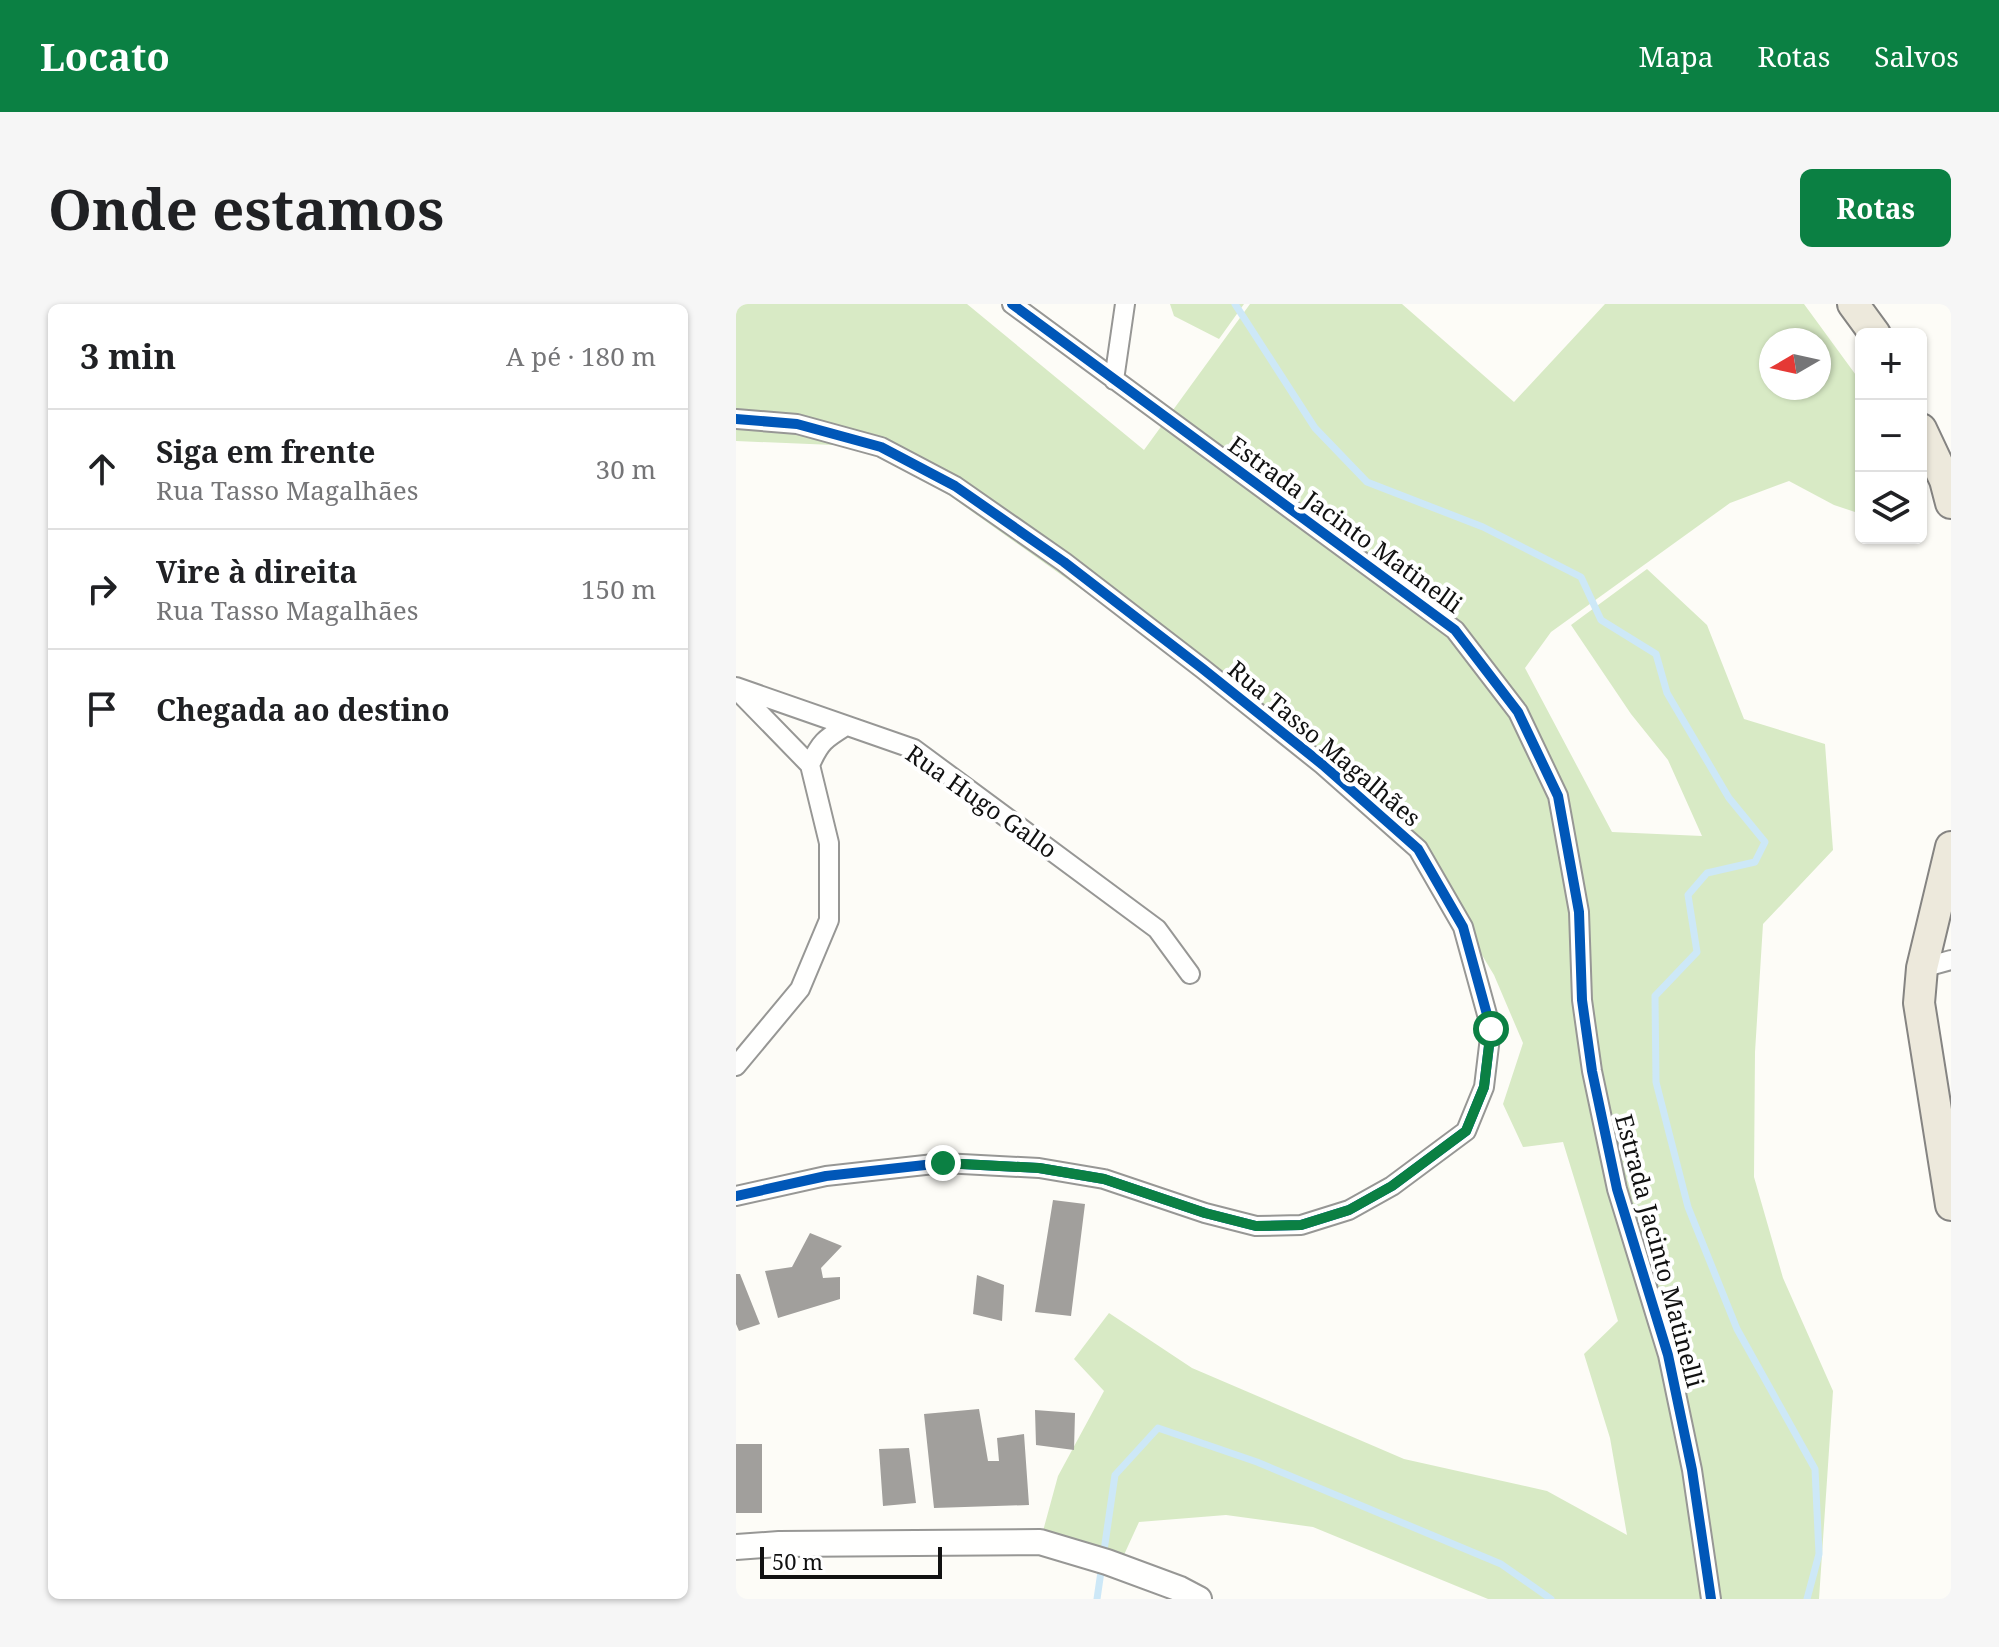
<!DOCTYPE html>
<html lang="pt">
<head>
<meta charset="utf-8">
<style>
	body { margin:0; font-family:"Noto Serif",serif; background:#f6f6f6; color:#202124 }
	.controls { position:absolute; right:24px; top:24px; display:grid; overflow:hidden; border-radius:12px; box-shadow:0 2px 6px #0004 }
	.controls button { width:72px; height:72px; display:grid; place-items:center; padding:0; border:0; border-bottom:2px solid #e0e0e0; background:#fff; color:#202124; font:40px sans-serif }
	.compass { position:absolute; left:1023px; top:24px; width:72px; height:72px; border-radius:50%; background:#fff; box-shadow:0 2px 6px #0004; rotate:261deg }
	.scale { position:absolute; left:24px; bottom:20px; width:182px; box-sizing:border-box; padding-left:8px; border:4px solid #111; border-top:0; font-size:22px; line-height:28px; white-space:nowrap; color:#111; -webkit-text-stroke:6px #fff; paint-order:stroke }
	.stop { position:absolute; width:24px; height:24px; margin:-18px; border:6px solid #0b8043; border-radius:50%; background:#fff }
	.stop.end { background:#0b8043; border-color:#fff; box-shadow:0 2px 8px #0008 }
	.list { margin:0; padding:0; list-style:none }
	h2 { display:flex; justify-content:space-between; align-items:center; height:104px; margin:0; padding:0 32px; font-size:34px }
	h2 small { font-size:26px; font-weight:400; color:#757577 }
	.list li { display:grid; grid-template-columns:52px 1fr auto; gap:24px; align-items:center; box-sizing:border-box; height:120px; padding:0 32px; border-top:2px solid #e0e0e0 }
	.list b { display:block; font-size:30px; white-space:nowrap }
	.list p { margin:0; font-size:26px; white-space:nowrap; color:#757577 }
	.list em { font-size:26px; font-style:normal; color:#757577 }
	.icon { flex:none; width:44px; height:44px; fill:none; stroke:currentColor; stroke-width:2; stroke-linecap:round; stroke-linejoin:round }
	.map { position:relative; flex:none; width:1215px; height:1295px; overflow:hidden; border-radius:12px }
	header { display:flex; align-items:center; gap:48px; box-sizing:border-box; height:112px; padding:0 40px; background:#0b8043; color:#fff }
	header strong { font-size:38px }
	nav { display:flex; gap:44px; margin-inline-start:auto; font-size:28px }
	.intro { display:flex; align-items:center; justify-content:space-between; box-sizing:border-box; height:192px; padding:0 48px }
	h1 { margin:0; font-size:56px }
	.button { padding:20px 36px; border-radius:12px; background:#0b8043; color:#fff; font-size:28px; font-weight:700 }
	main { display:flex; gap:48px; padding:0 48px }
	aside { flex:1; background:#fff; border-radius:12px; box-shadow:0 2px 6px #0004 }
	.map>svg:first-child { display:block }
	.forest { fill:#d8eac5; fill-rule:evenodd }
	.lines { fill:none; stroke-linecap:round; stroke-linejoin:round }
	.stream { stroke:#cde8f7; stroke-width:7 }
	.building { fill:#a19f9c }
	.minor-casing { stroke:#979795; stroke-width:22 }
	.tertiary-casing { stroke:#979795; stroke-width:28 }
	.primary-casing { stroke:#858482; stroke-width:34 }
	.minor { stroke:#fffffe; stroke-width:18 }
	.tertiary { stroke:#fffffe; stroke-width:24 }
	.primary { stroke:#ede9dc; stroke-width:30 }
	.cycleway-casing { stroke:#fff; stroke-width:15 }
	.cycleway { stroke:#0057b8; stroke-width:10 }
	.route { stroke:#0b8043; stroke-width:10 }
	.labels { text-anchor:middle; stroke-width:8; stroke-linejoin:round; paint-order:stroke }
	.street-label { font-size:24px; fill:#111; stroke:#fff }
</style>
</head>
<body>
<header>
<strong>Locato</strong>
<nav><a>Mapa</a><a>Rotas</a><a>Salvos</a></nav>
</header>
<div class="intro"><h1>Onde estamos</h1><a class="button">Rotas</a></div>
<main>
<aside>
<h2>3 min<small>A pé · 180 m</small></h2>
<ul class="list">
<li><svg class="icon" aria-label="ahead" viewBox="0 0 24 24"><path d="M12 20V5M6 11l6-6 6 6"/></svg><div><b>Siga em frente</b><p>Rua Tasso Magalhães</p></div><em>30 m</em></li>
<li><svg class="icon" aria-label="right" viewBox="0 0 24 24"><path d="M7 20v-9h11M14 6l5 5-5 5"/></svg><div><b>Vire à direita</b><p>Rua Tasso Magalhães</p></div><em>150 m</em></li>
<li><svg class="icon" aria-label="arrive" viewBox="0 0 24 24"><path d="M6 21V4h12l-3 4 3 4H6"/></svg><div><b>Chegada ao destino</b></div></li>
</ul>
</aside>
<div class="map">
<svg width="1215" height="1295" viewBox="0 0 1215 1295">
	<rect width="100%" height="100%" fill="#fdfcf7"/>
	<path class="forest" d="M0 0H231L408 146 514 0H666L778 98 869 0H1068L1125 78V210L1098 201 1053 177 994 199 815 328 789 364 876 528 966 532 932 456 895 410 835 321 911 265 971 321 1008 415 1089 440 1097 546 1027 620 1019 748 1018 873 1047 974 1097 1087 1083 1295H752L577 1223 490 1211 403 1218 387 1253 304 1238 322 1172 368 1087 338 1055 373 1009 456 1064 668 1155 811 1187 891 1231 874 1134 848 1050 882 1017 827 838 787 843 767 800 787 739 758 671 682 545 534 419 145 143 0 137ZM1035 36H1083V84H1035Z
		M434 0H508L483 35 438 12Z"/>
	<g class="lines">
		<path class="stream" d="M499 0 579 124 631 178 747 223 845 273 865 316 920 350 931 389 993 494 1029 538 1019 558 971 569 952 591 961 648 919 692 920 778 952 903 1001 1025 1079 1165 1083 1250 1071 1295
			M361 1295 379 1171 422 1124 521 1158 765 1260 815 1295"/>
	</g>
	<path class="building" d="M317 896 349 900 335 1012 299 1008Z
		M74 929 106 942 85 964 87 974 104 973V995L42 1014 29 967 56 963Z
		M0 970H4L24 1020 3 1027 0 1020Z
		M241 971 268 981 266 1017 237 1010Z
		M243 1105 252 1157H263L261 1134 288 1130 293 1201 198 1204 188 1110Z
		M299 1106 339 1109 338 1146 300 1141Z
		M0 1140H26V1209H0Z
		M173 1144 180 1199 147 1202 143 1145Z"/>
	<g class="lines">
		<g class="minor-casing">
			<path id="minor" d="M276 0 719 326 782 408 822 492 843 608 846 696 856 767 881 885 932 1051 956 1166 975 1295
				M378 76 389 0
				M0 115 61 120 145 143 219 182 328 258 467 365 587 461 682 545 727 623 755 725 748 783 730 827 656 882 613 906 565 921 520 922 469 909 368 875 303 864 207 859 90 872 0 892
				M0 383 178 445 421 625 454 670
				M74 461C84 438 89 435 110 422
				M1186 664 1215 656
				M0 762 64 685 93 616V539L74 461 1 386"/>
		</g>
		<g class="tertiary-casing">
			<path id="tertiary" d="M0 1243 43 1240 304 1238 371 1258 444 1285 463 1295"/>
		</g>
		<g class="primary-casing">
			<path id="primary" d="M1117 0 1139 30
				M1185 125 1209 176 1215 199
				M1215 543 1186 664 1183 699 1215 901"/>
		</g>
		<use href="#minor" class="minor"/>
		<use href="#tertiary" class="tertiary"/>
		<use href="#primary" class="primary"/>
		<g class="cycleway-casing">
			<path id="cycleway" d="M276 0 719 326 782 408 822 492 843 608 846 696 856 767 881 885 932 1051 956 1166 975 1295
				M0 115 61 120 145 143 219 182 328 258 467 365 587 461 682 545 727 623 755 725 748 783 730 827 656 882 613 906 565 921 520 922 469 909 368 875 303 864 207 859 90 872 0 892"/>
		</g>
		<use href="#cycleway" class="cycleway"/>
	</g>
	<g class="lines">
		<path class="route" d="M207 859 303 864 368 875 469 909 520 922 565 921 613 906 656 882 730 827 748 783 755 725"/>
	</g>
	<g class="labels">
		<g class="street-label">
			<text transform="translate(609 221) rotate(36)" y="8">Estrada Jacinto Matinelli</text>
			<text transform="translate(588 440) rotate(40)" y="8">Rua Tasso Magalhães</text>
			<text transform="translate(245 498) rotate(35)" y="8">Rua Hugo Gallo</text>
			<text transform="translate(923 947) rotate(75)" y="8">Estrada Jacinto Matinelli</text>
		</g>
	</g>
</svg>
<div class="controls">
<button>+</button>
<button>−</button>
<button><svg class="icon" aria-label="layers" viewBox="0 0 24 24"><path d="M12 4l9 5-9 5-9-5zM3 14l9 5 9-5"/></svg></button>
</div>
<svg class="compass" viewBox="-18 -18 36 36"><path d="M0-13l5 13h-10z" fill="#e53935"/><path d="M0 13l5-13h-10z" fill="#757577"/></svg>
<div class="scale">50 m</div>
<div class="stop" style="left:755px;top:725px"></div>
<div class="stop end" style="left:207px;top:859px"></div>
</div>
</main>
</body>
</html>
